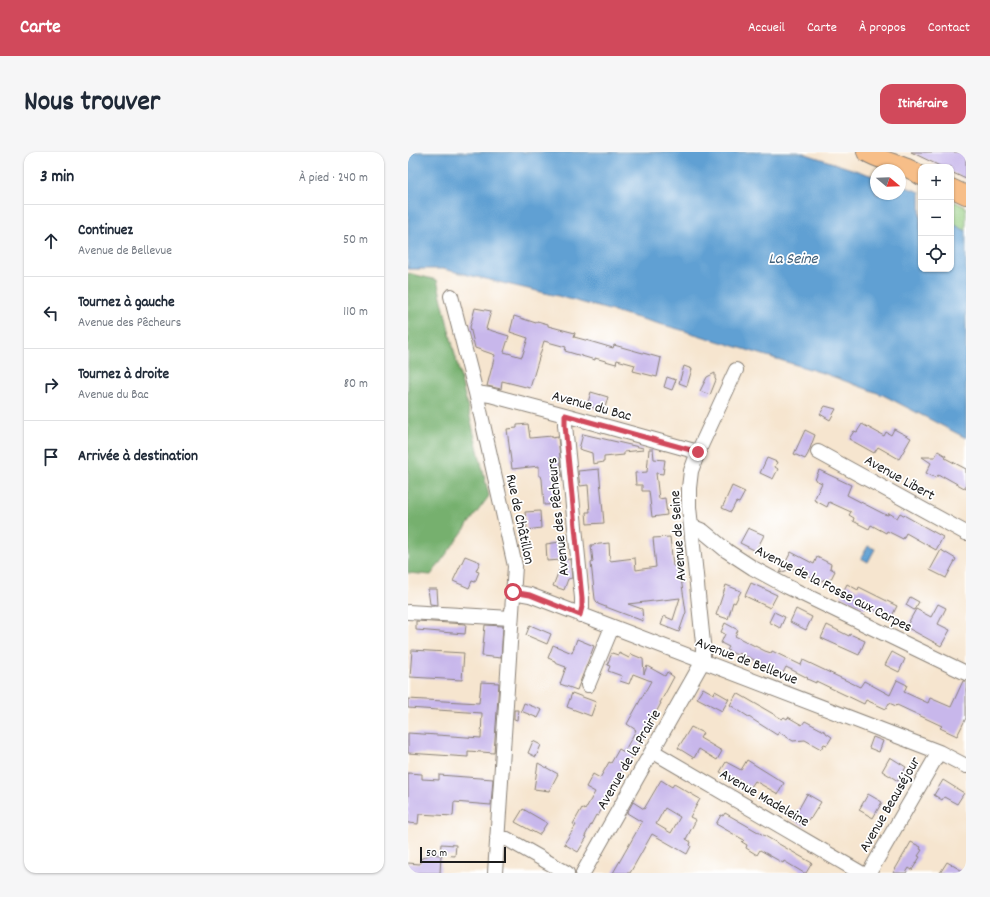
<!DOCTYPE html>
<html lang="fr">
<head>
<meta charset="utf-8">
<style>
	body { margin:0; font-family:Dekko,sans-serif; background:#f6f6f7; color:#1f2937 }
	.controls { position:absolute; right:12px; top:12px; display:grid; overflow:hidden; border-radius:8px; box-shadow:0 1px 3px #0004 }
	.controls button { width:36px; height:36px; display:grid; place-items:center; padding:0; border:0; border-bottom:1px solid #e0e1e3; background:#fff; color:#1f2937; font:20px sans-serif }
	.compass { position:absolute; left:462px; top:12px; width:36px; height:36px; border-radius:50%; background:#fff; box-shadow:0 1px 3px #0004; rotate:109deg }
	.scale { position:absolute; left:12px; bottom:10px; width:86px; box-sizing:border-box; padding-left:4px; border:2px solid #1c1c1c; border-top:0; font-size:11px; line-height:14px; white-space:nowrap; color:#1c1c1c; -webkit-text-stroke:3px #fff; paint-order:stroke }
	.stop { position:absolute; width:12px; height:12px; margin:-9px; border:3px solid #d1495b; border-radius:50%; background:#fff }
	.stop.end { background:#d1495b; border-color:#fff; box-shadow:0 1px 4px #0008 }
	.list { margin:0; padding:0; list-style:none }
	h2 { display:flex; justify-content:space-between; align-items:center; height:52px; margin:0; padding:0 16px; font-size:17px }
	h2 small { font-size:13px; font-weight:400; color:#747a83 }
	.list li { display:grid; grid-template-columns:26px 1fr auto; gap:12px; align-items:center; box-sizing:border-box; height:72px; padding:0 16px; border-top:1px solid #e0e1e3 }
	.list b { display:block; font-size:15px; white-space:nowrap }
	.list p { margin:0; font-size:13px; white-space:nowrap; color:#747a83 }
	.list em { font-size:13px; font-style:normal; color:#747a83 }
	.icon { flex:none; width:22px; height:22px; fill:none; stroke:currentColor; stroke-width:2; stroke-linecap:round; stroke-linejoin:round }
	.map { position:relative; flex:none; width:558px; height:721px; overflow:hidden; border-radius:12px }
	header { display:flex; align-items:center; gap:24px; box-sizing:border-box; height:56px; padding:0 20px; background:#d1495b; color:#fff }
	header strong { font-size:19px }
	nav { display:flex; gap:22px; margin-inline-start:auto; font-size:14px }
	.intro { display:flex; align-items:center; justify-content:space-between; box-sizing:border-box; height:96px; padding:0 24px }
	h1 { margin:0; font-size:28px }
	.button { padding:10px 18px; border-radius:12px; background:#d1495b; color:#fff; font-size:14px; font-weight:700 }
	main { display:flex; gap:24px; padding:0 24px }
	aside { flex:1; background:#fff; border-radius:12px; box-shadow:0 1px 3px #0004 }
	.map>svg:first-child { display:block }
	.green { fill:#93cc7f; stroke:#58744e }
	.forest { fill:#76b06e; stroke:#496645 }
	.water { fill:#61a0d3; stroke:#3e5e78 }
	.building { fill:#c8b7eb; fill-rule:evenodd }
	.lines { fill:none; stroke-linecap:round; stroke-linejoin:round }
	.minor-casing { stroke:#898076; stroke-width:16 }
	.major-casing { stroke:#898076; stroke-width:20 }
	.minor { stroke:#fff; stroke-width:14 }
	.major { stroke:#f7be88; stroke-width:18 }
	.route { stroke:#d1495b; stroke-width:5 }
	.labels { text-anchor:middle; stroke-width:3.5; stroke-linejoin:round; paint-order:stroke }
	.street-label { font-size:15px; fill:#1c1c1c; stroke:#fff }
	.water-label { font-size:16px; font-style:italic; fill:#3e5e78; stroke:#fff }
</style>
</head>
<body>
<header>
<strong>Carte</strong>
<nav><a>Accueil</a><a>Carte</a><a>À propos</a><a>Contact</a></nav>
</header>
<div class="intro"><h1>Nous trouver</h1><a class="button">Itinéraire</a></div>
<main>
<aside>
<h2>3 min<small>À pied · 240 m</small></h2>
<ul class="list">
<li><svg class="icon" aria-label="ahead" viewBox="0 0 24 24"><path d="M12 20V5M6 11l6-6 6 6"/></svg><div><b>Continuez</b><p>Avenue de Bellevue</p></div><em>50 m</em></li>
<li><svg class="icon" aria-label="left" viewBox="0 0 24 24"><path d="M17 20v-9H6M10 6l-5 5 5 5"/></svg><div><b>Tournez à gauche</b><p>Avenue des Pêcheurs</p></div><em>110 m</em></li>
<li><svg class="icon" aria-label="right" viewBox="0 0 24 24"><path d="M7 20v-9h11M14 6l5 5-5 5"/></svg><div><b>Tournez à droite</b><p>Avenue du Bac</p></div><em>80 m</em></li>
<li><svg class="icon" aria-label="arrive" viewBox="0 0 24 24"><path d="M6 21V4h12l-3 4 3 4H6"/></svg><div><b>Arrivée à destination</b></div></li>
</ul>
</aside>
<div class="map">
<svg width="558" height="721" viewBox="0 0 558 721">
	<rect width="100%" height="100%" fill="#fff"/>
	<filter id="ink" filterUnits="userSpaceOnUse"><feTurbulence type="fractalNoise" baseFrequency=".025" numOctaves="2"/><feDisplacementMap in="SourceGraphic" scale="8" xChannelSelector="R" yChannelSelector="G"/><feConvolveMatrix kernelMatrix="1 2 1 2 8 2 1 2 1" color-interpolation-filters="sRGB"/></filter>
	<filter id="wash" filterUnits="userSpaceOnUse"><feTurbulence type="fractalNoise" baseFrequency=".012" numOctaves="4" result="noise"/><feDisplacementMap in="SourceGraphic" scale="16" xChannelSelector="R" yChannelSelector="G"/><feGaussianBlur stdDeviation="0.9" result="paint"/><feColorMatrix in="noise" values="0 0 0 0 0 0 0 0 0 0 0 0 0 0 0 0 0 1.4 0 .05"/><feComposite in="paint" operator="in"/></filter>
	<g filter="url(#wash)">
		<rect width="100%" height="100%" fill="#f6e5cf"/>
		<path class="green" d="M543 48 558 55V79L547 73 543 64Z"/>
		<path class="forest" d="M0 121 29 128 81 344 23 423 0 421Z"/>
		<path class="water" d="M0 0H392L468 25V42H492V33L512 40 513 117H543V64L547 73 558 79V286L475 243 418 222 270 177 150 144 35 117H0Z
			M460 394 467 397 460 410 453 406Z"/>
		<g id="blocks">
			<path class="building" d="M503 0H558V27L543 20V15H534Z
				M67 156 83 159 78 177 101 184 96 200 114 205 120 186 102 180 106 164 128 171 129 169 140 172V174L167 181 166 185 181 189 205 196 206 193 253 206 249 225 225 219 227 213 209 208 208 212 187 206V208L157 199 158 195 136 189 122 236 94 229 93 237 79 234 87 203 67 196 62 175Z
				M276 214 284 217 279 234 271 231Z
				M307 221V227L308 228 302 243 292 239 299 225Z
				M259 225 268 228 264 238 256 235Z
				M183 240 200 245 196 259 179 254Z
				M417 254 428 257 422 268 412 262Z
				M120 272 122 286 144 284V286L150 285 154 325H148L151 352 136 353 134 327 133 324H131V314L104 317 99 277 109 276V273Z
				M454 272 476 284 478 280 483 283 486 277 503 286 491 307 470 295 466 301 441 287 446 279 449 280Z
				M397 278 407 283 400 302 397 307 386 302Z
				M175 282 235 296V298L216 300V303L196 305V310L185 312 184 301 171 297Z
				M241 297H245L246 307 257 308 255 322 248 321 251 347 257 346 259 363 244 365 241 339H234V333H228L227 321 239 320Z
				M530 299 538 304 537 306 558 317V337L535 324V326L530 323 528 326 518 321 523 311 514 305H527Z
				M359 306 369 310 367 315 370 317 365 327 352 321Z
				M191 317 196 371 179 372 178 360H182L180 333 172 334 170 319Z
				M411 318 443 333 439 343 476 362 480 363 481 361 489 366 492 361 535 385 528 398 498 381 495 387 479 379 478 381 463 373 461 377 445 369 446 366 441 363 443 360 421 350 419 355 406 348 414 331 407 328Z
				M324 334 337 340 331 351 328 350 323 360 314 356Z
				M132 359 133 376 119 378 117 360Z
				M340 376 356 383 348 399 332 391Z
				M262 385 265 414 271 413 278 460 271 480 253 473 256 464 265 468 272 446 220 452 234 457 235 469 190 452 187 447 183 411 185 410 183 393 201 391 202 409 227 406 228 418 248 415 245 386Z
				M152 390 154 408 139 409 138 392Z
				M533 398 548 407 538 426 522 418Z
				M383 400 406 412 409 405 423 412 422 416 427 419 422 429 416 427 415 429 410 426 409 428 385 416 372 421Z
				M57 404 72 410 68 419 71 420 67 430 64 429 61 436 45 429Z
				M162 407 164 426 160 427 156 438 145 434 155 408Z
				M343 431 369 443 362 456 337 444Z
				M439 432 450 438 451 435 489 454 483 466 458 454 457 457 433 444Z
				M318 433 333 439 327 451 325 450 320 467 308 463Z
				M20 437H29L30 453 22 452Z
				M502 445 511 450 506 458 498 453Z
				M530 452 538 456 530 472 542 478 533 494 498 475 508 457 523 465Z
				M388 457 404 465 398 478 382 470Z
				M366 460 377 465 372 476 361 470Z
				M8 469 58 472 57 482 8 478Z
				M317 471 330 478 327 484 357 499 363 501 364 499 393 513 395 508 452 535 456 529 482 543 489 528 499 533 496 540 520 551 522 546 543 555 555 529H558V566L549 584 532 576 534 574 489 553 488 554 481 551 478 557 458 548 456 552 408 529V531L399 527 400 526 378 515 375 521 331 501 329 503 319 498 321 495 313 491 317 482 313 480Z
				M77 473 95 474 93 506 74 504Z
				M122 473 143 482 139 492 118 483Z
				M419 473 441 484 442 482 457 489 451 503 413 486Z
				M169 487 186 494 169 538 152 532 158 515 147 511V509L140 506 145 493 164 501Z
				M4 498 56 501 54 528 2 525Z
				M484 500 497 507 491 520 477 513Z
				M204 501 210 503 211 501 221 506 223 502 235 507 236 522 239 514 257 524 259 520 266 525 252 551H253L238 580 237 585 220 612 218 611 205 633 197 648 198 649 190 664 188 663 177 684 179 685 170 700 156 692 168 673 165 672 174 656 177 658 187 640 178 635 185 622 192 626 201 610 203 611 211 597 216 600 228 578 219 572 243 529 225 522 221 532 212 529 214 524 200 519 202 514 199 513Z
				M73 530 91 531 86 601 60 599V605L0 601V581L73 586 74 561 0 556V547L71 551Z
				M295 536 306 542 307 539 321 547 314 559 289 546Z
				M164 541 188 550 183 564 159 555Z
				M329 541 374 567 376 565 379 567 380 565 394 573 397 569 418 580V581L424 585 419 593 416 592 413 597 397 588 385 589 371 580 369 583 322 553Z
				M116 551 134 558 130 566 113 559Z
				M106 558H110L109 568 106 567Z
				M283 575 295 581 292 586 314 599 309 608 291 597 286 606 270 596Z
				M465 585 475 589 471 600 461 596Z
				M125 589 133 593 128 605 120 601Z
				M482 605 498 615 490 629 474 619Z
				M339 608 376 631 370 642 347 629 343 635 326 625 325 627 312 620 318 610 333 618Z
				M130 611 150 622 141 639 126 637Z
				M0 621 14 622V627L31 628V623L85 627 83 653 46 650 45 664 11 662 10 672 0 671Z
				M253 628 264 635 266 632 292 647 282 665 288 668 278 687 283 690 282 693 283 694 279 702 244 682 222 721H205L234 670 219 661 225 650 236 657ZM257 656 272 665 263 681 248 672Z
				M535 628 556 641 549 652 536 645 534 648 526 643Z
				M399 642 413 650 403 666 402 665 396 674 382 666 386 658 389 660Z
				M460 642 474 650 465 666 451 658Z
				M115 657 139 671 131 683 107 670Z
				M317 661 404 711 398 721H396L376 709 375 711 352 698 349 703 338 696 339 693 334 690 336 688 308 672 313 663 315 664Z
				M503 690 513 695 512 697 514 698 510 704 512 705 504 718 501 716 498 721H485Z
				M33 692 48 693 47 704 33 703 32 721H0V711L12 712V707L23 702 32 703Z
				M539 710 558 721H532Z"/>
		</g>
	</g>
	<g filter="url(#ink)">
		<use href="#blocks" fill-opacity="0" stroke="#898076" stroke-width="1"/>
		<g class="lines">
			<g class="minor-casing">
				<path id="minor" d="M43 144 68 241 107 414 87 721
					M68 241 82 243 157 263 290 300
					M157 263V273L174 446V455L172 463
					M410 300 558 381
					M283 374 295 379 319 399 345 416 380 435 558 521
					M105 440 122 443 531 600 558 614
					M0 460 103 466
					M180 533 204 475
					M244 599 453 721
					M89 686 99 687 159 721
					M175 721 295 509V491L281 355V336L283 319 290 300 328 218
					M461 721 531 600"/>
			</g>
			<g class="major-casing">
				<path id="major" d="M458 0C475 11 497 11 513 24
					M543 36 558 43"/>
			</g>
			<use href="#minor" class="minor"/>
			<use href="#major" class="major"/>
		</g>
	</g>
	<g class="lines" filter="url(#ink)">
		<path class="route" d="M105 440 122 443 172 463 174 455V446L157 273V263L290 300"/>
	</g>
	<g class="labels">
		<g class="street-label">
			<text transform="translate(184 253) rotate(15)" y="5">Avenue du Bac</text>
			<text transform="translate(492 325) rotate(29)" y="5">Avenue Libert</text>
			<text transform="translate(149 365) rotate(-96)" y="5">Avenue des Pêcheurs</text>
			<text transform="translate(113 367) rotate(78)" y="5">Rue de Châtillon</text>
			<text transform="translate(269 384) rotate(-94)" y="5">Avenue de Seine</text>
			<text transform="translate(426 436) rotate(27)" y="5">Avenue de la Fosse aux Carpes</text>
			<text transform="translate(339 508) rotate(21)" y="5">Avenue de Bellevue</text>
			<text transform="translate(220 607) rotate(-60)" y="5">Avenue de la Prairie</text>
			<text transform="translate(357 645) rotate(30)" y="5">Avenue Madeleine</text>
			<text transform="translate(481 652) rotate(-60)" y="5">Avenue Beauséjour</text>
		</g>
		<g class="water-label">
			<text x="385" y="111">La Seine</text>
		</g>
	</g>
</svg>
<div class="controls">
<button>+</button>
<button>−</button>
<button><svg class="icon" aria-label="locate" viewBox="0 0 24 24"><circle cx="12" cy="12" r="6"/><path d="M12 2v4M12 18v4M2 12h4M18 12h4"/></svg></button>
</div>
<svg class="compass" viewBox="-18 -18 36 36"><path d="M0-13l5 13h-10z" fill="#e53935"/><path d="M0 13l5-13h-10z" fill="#747a83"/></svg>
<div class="scale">50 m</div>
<div class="stop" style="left:105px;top:440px"></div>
<div class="stop end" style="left:290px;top:300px"></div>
</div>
</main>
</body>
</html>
